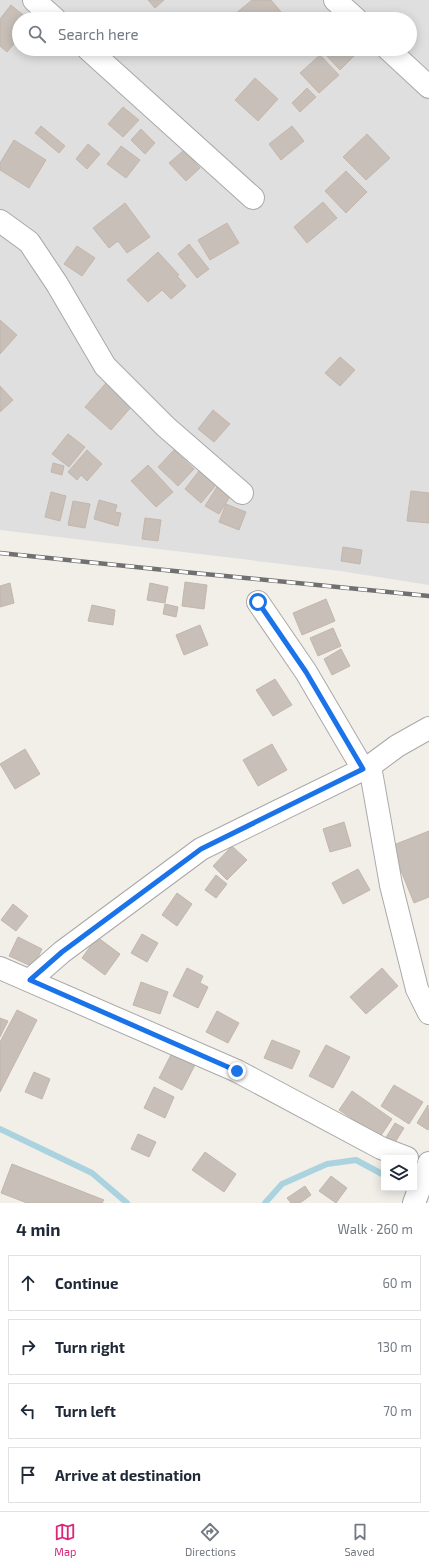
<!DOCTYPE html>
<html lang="en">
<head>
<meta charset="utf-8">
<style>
	body { margin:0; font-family:"Exo 2",sans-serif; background:#f6f6f7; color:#1f2937 }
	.controls { position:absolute; right:12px; bottom:12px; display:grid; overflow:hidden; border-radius:0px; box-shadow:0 2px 10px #0003 }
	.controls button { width:36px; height:36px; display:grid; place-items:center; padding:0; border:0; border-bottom:1px solid #e0e1e3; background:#fff; color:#1f2937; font:20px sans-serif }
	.stop { position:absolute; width:12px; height:12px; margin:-9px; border:3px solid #1a73e8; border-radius:50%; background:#fff }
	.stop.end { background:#1a73e8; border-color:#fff; box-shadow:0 1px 4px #0008 }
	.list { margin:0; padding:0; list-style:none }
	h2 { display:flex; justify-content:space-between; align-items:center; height:52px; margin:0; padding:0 16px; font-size:17px }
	h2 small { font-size:13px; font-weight:400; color:#747a83 }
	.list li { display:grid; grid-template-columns:26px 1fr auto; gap:12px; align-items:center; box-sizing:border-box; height:56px; margin:0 8px 8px; padding:0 8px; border:1px solid #e0e1e3; border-radius:0px }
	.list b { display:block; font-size:15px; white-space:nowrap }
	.list em { font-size:13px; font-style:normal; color:#747a83 }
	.icon { flex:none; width:22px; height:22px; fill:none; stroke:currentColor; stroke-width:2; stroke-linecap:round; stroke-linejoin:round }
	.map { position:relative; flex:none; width:429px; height:1203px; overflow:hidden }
	.search { position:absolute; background:#fff; box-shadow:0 2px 10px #0003; left:12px; right:12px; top:12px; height:44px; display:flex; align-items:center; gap:10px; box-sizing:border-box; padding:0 14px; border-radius:22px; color:#747a83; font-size:15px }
	.sheet { height:308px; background:#fff }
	nav { display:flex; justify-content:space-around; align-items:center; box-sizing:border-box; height:56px; border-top:1px solid #e0e1e3; background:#fff; font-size:11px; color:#747a83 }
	nav a { display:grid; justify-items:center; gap:2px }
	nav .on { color:#db2777 }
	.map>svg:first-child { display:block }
	.residential { fill:#e0dfdf; fill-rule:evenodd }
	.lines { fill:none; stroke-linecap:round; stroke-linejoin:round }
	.stream { stroke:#aad3df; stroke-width:6 }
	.building { fill:#c7bfb8; stroke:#c4b6ab }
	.minor-casing { stroke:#a9a9a9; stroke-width:24 }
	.minor { stroke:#fff; stroke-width:22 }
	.rail-casing { stroke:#707070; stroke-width:4.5 }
	.rail { stroke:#fff; stroke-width:3; stroke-dasharray:9; stroke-linecap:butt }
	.route { stroke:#1a73e8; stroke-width:5 }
</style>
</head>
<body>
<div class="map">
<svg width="429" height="1203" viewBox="0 0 429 1203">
	<rect width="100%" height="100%" fill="#f2efe9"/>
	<path class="residential" d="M0 0H429V585L340 571 0 530ZM19 19H410V49H19Z"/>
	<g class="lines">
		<path class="stream" d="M0 1129 92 1173 127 1203
			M265 1203 282 1184 327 1164 356 1160 384 1175"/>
	</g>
	<path class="building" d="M148 0H164L155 8Z
		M252 0H271L287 19H229Z
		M11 5 28 19H19V38L7 52 0 46V19Z
		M328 49H355L358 52 340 70 324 53Z
		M320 55 339 75 319 93 300 73Z
		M255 78 278 99 258 121 235 100Z
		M307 88 316 97 300 112 292 103Z
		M123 107 139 120 123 137 108 124Z
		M41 126 65 146 59 153 35 133Z
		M292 126 304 141 281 160 269 144Z
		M141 129 155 143 145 154 131 140Z
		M367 134 390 158 366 180 343 157Z
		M14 140 46 160 29 188 0 170V163Z
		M88 144 100 154 87 169 76 159Z
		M121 146 140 160 126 178 107 164Z
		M184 150 200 168 186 181 169 163Z
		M346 171 367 192 346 213 325 191Z
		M323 202 337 218 307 243 294 227Z
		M125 203 150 237 127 253 118 241 109 248 93 228Z
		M227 223 239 243 210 260 198 240Z
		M189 244 209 269 197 278 178 254Z
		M77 246 95 258 82 276 64 264Z
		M158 252 179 275 177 276 186 286 171 299 162 290 148 302 127 280Z
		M0 320 17 335 0 354Z
		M340 357 355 370 340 386 325 373Z
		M106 383 132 406 111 430 85 407Z
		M0 386 13 400 0 412Z
		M213 410 230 424 214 442 198 429Z
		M68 434 85 447 69 467 52 454Z
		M87 450 102 464 87 481 81 475 77 480 68 472Z
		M174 450 194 469 178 486 158 467Z
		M53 463 64 466 62 475 51 472Z
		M148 465 173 492 156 507 131 481Z
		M199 471 216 485 201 503 185 489Z
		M217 487 231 495 219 514 205 506Z
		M411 491 429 493V523L407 521Z
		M51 492 66 496 60 521 45 517Z
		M99 500 117 505 115 512 121 513 118 526 94 519Z
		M73 501 90 504 85 528 68 525Z
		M226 504 246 512 239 530 219 522Z
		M145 518 161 520 158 541 142 539Z
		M343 547 362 550 360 564 341 561Z
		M185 582 207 585 204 609 182 606Z
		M10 583 14 603 0 607V586Z
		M150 583 168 587 165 603 147 600Z
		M326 599 335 621 302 635 293 613Z
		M165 604 178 607 176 617 163 614Z
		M92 605 115 610 113 625 88 621Z
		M200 625 208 645 184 655 176 635Z
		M333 628 341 646 318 656 310 638Z
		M341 649 350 666 332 675 324 659Z
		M275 679 292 705 273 716 256 690Z
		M272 744 287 770 258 786 243 760Z
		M25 749 40 774 15 789 0 764Z
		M344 822 351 846 330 852 323 829Z
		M429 831V897L414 903 391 846Z
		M232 846 247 860 227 880 213 866Z
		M358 869 370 890 343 904 332 883Z
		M216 875 227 884 216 898 205 890Z
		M177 893 192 904 177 926 162 915Z
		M13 904 28 916 16 931 1 920Z
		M142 934 158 943 147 962 131 953Z
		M18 937 42 949 33 967 9 956Z
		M97 937 120 954 105 975 82 958Z
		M187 968 203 976 200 983 208 987 198 1008 173 996Z
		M382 968 398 986 366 1014 350 997Z
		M141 982 168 992 160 1014 133 1005Z
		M17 1010 37 1020 0 1092V1042Z
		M217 1011 239 1023 228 1043 206 1032Z
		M0 1018 8 1021 0 1037Z
		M272 1040 300 1051 292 1069 264 1058Z
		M326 1045 350 1057 333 1088 309 1076Z
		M174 1049 197 1061 182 1090 159 1078Z
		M34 1072 50 1079 42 1099 25 1092Z
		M394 1085 423 1102 409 1124 381 1106Z
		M154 1087 174 1097 165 1118 144 1108Z
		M352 1091 392 1119 380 1137 339 1110Z
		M428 1105 429 1128 428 1130 417 1123Z
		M395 1123 404 1128 394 1144 385 1139Z
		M138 1134 156 1142 149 1157 131 1149Z
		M205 1152 236 1174 224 1192 192 1170Z
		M12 1164 104 1200 102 1203H27L1 1193Z
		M331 1176 347 1188 336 1203 319 1191Z
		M305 1186 311 1195 300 1203H291L287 1198Z"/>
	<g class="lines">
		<g class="minor-casing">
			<path id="minor" d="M34 0 55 19
				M335 0 356 19
				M88 49 253 198
				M388 49 429 87
				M0 221 29 242 57 284 105 366 166 427 242 493
				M258 602 306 672 363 769
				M370 766 391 885 417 989 429 1013
				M0 968 237 1071 381 1148 407 1158
				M30 980 62 952 201 849 370 766 397 746 429 728
				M414 1203 429 1163"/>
		</g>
		<use href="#minor" class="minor"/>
		<g class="rail-casing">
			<path id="rail" d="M0 553 184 572 429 596"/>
		</g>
		<use href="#rail" class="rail"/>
	</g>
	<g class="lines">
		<path class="route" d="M237 1071 30 980 62 952 201 849 363 769 306 672 258 602"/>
	</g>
</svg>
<div class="controls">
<button><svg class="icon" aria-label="layers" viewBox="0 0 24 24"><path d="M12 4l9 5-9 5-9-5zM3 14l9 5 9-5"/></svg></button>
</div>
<div class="stop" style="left:258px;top:602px"></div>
<div class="stop end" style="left:237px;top:1071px"></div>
<div class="search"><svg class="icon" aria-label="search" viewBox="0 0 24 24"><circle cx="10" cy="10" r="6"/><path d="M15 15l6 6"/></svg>Search here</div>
</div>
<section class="sheet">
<h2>4 min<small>Walk · 260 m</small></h2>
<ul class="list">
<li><svg class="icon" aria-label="ahead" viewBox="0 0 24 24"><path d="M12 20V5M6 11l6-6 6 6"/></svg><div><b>Continue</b></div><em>60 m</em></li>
<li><svg class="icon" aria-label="right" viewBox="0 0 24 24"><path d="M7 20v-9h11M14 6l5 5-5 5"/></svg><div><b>Turn right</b></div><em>130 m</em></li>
<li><svg class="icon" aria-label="left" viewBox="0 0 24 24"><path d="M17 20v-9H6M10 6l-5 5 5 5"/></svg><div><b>Turn left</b></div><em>70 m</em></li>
<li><svg class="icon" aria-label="arrive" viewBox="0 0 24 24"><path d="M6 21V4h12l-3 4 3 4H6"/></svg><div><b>Arrive at destination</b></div></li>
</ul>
</section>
<nav>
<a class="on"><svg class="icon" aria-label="map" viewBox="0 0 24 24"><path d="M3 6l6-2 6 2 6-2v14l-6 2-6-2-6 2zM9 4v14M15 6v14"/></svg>Map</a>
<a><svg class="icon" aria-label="directions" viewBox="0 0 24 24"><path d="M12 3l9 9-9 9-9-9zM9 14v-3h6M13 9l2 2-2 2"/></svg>Directions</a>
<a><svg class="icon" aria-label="saved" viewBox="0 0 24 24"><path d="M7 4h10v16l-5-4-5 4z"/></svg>Saved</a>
</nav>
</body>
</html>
